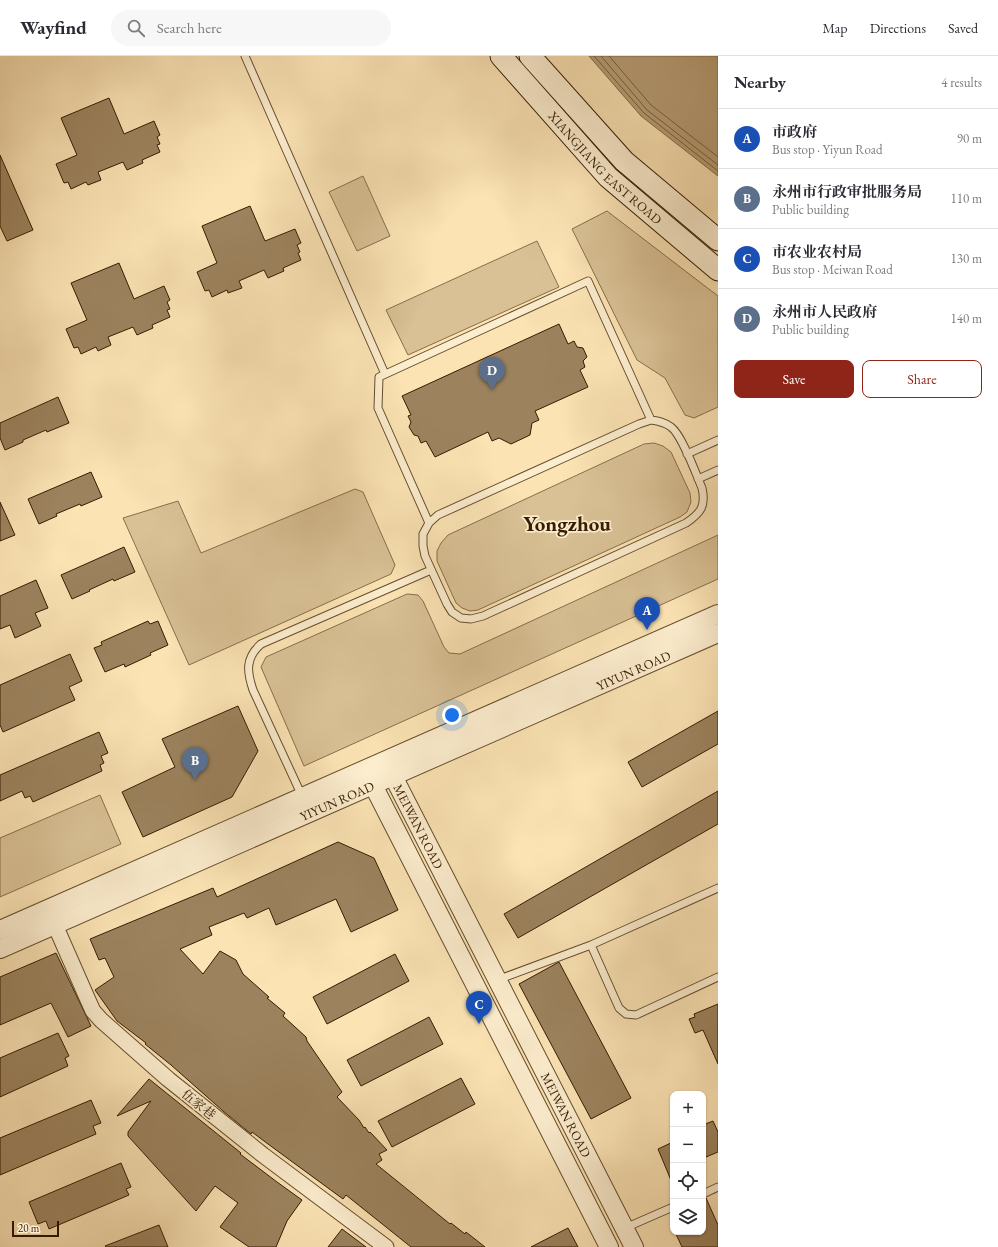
<!DOCTYPE html>
<html lang="en">
<head>
<meta charset="utf-8">
<style>
	body { margin:0; font-family:"EB Garamond","Noto Serif SC",serif; background:#f7f7f7; color:#2b2b33 }
	.controls { position:absolute; right:12px; bottom:12px; display:grid; overflow:hidden; border-radius:8px; box-shadow:0 1px 3px #0004 }
	.controls button { width:36px; height:36px; display:grid; place-items:center; padding:0; border:0; border-bottom:1px solid #e1e1e2; background:#fff; color:#2b2b33; font:20px sans-serif }
	.scale { position:absolute; left:12px; bottom:10px; width:47px; box-sizing:border-box; padding-left:4px; border:2px solid #351c00; border-top:0; font-size:11px; line-height:14px; white-space:nowrap; color:#351c00; -webkit-text-stroke:3px #fcedce; paint-order:stroke }
	.you { position:absolute; left:452px; top:659px; width:14px; height:14px; margin:-10px; border:3px solid #fff; border-radius:50%; background:#1a73e8; box-shadow:0 0 0 6px #1a73e833 }
	.badge { display:grid; place-items:center; width:26px; height:26px; border-radius:50%; background:#8f2418; color:#fff; font-size:13px; font-weight:700 }
	.pin { position:absolute; translate:-50% -33px; filter:drop-shadow(0 1px 2px #0008) }
	.pin::after { content:''; position:absolute; top:21px; width:14px; height:12px; background:inherit; clip-path:polygon(0 0,100% 0,50% 100%) }
	.list { margin:0; padding:0; list-style:none }
	h2 { display:flex; justify-content:space-between; align-items:center; height:52px; margin:0; padding:0 16px; font-size:17px }
	h2 small { font-size:13px; font-weight:400; color:#7c7c81 }
	.list li { display:grid; grid-template-columns:26px 1fr auto; gap:12px; align-items:center; box-sizing:border-box; height:60px; padding:0 16px; border-top:1px solid #e1e1e2 }
	.list b { display:block; font-size:15px; white-space:nowrap }
	.list p { margin:0; font-size:13px; white-space:nowrap; color:#7c7c81 }
	.list em { font-size:13px; font-style:normal; color:#7c7c81 }
	.actions { display:flex; gap:8px; padding:12px 16px }
	.actions a { flex:1; padding:9px 0; border:1px solid #8f2418; border-radius:8px; text-align:center; font-size:14px; color:#8f2418 }
	.actions .main { background:#8f2418; color:#fff }
	.icon { flex:none; width:22px; height:22px; fill:none; stroke:currentColor; stroke-width:2; stroke-linecap:round; stroke-linejoin:round }
	.map { position:relative; flex:none; width:718px; height:1191px; overflow:hidden }
	header { display:flex; align-items:center; gap:24px; box-sizing:border-box; height:56px; padding:0 20px; background:#fff; border-bottom:1px solid #e1e1e2 }
	header strong { font-size:19px }
	nav { display:flex; gap:22px; margin-inline-start:auto; font-size:14px }
	.search { width:280px; height:36px; background:#f7f7f7; display:flex; align-items:center; gap:10px; box-sizing:border-box; padding:0 14px; border-radius:22px; color:#7c7c81; font-size:15px }
	main { display:flex }
	aside { flex:1; background:#fff }
	.map>svg:first-child { display:block }
	.green { fill:#d9c195; stroke:#876e4a }
	.water { fill:#b89f77; stroke:#846b47 }
	.lines { fill:none; stroke-linecap:round; stroke-linejoin:round }
	.shore { stroke:#765e3c; stroke-width:1 }
	.building { fill:#9c835e; stroke:#351c00 }
	.service-casing { stroke:#664e2d; stroke-width:9 }
	.minor-casing { stroke:#664e2d; stroke-width:17 }
	.tertiary-casing { stroke:#664e2d; stroke-width:20 }
	.secondary-casing { stroke:#351c00; stroke-width:23 }
	.service { stroke:#fcedce; stroke-width:7 }
	.minor { stroke:#fcedce; stroke-width:15 }
	.tertiary { stroke:#fcedce; stroke-width:18 }
	.secondary { stroke:#fcedce; stroke-width:21 }
	.labels { text-anchor:middle; stroke-width:3.5; stroke-linejoin:round; paint-order:stroke }
	.street-label { font-size:13px; fill:#351c00; stroke:#fcedce }
	.town-label { font-size:21px; font-weight:bold; fill:#351c00; stroke:#fcedce }
</style>
</head>
<body>
<header>
<strong>Wayfind</strong>
<div class="search"><svg class="icon" aria-label="search" viewBox="0 0 24 24"><circle cx="10" cy="10" r="6"/><path d="M15 15l6 6"/></svg>Search here</div>
<nav><a>Map</a><a>Directions</a><a>Saved</a></nav>
</header>
<main>
<div class="map">
<svg width="718" height="1191" viewBox="0 0 718 1191">
	<rect width="100%" height="100%" fill="#fbe3b4"/>
	<filter id="stains"><feTurbulence type="fractalNoise" baseFrequency=".005" numOctaves="4"/><feColorMatrix values="0 0 0 0 .2 0 0 0 0 .09 0 0 0 0 .02 0 0 0 .5 -.17"/></filter>
	<radialGradient id="worn" r=".72"><stop offset=".6" stop-color="#630" stop-opacity="0"/><stop offset="1" stop-color="#630" stop-opacity=".3"/></radialGradient>
	<path class="green" d="M363 120 390 180 357 195 329 136Z
		M607 155 718 240V351L694 362 685 359 665 322 637 304 572 173Z
		M537 185 559 231 408 299 386 254Z
		M654 387 663 390 671 396 690 437 691 446 687 456 680 461 478 554 470 555 462 552 456 547 437 505V495L441 487 448 479 644 388Z
		M355 433 363 436 395 509 391 518 189 609 123 462 178 445 201 497Z
		M718 479V523L304 710 261 611 266 601 407 538 418 539 423 545 444 591 449 597 460 598Z
		M100 739 121 788 0 841V782Z"/>
	<path class="water" d="M589 0H718V120L641 60Z"/>
	<g class="lines">
		<path class="shore" d="M594 0 644 57 718 115
			M601 0 647 54 718 109
			M609 0 651 49 718 101"/>
	</g>
	<path class="building" d="M109 42 124 78 154 65 160 79 157 81 160 88 157 89 160 96 142 104 143 107 127 114 123 106 98 116 101 124 88 129 86 126 71 133 68 126 64 127 56 108 77 99 61 62Z
		M0 99 33 174 7 185 0 170Z
		M250 150 265 185 295 173 301 187 297 189 300 196 298 197 301 204 283 212 284 215 268 222 264 214 239 225 242 232 228 237 227 234 212 241 209 234 205 235 197 216 217 207 202 170Z
		M119 207 134 243 164 230 170 244 167 246 170 253 167 254 170 261 152 269 153 272 137 279 133 271 108 281 111 289 98 295 96 291 81 298 78 291 74 292 66 273 87 264 71 227Z
		M559 268 568 288 574 285 577 291 583 292 587 301 583 305 585 311 580 314 588 331 535 355 539 364 532 367 530 379 511 388 499 382 492 385 488 376 435 401 426 385 421 387 418 380 414 379 409 371 411 366 408 360 411 359 402 340Z
		M58 341 69 367 47 376 46 374 23 384V386L5 394 0 382V367Z
		M91 416 102 441 81 450 80 448 56 458 57 460 39 468 28 443Z
		M0 446 15 479 0 485Z
		M124 491 135 516 114 525 113 523 89 534 90 535 72 543 61 519Z
		M36 524 48 552 35 557 41 570 15 582 10 569 0 573V540Z
		M148 565 150 568 158 565 168 589 150 597 151 599 125 611 124 608 105 616 94 592 102 589 101 586Z
		M70 598 82 625 69 631 75 644 3 676 0 669V629Z
		M238 650 258 695 232 741 143 781 122 736 175 711 162 683Z
		M718 655V688L642 731 628 706Z
		M99 676 108 697 101 700 104 707 100 709 102 715 33 746 30 740 25 742 22 735 0 745V719Z
		M718 735V768L518 882 504 858Z
		M338 786 374 802 398 854 351 876 336 843 276 869 269 852 247 862 244 857 209 871 212 879 180 893 203 918 220 895 236 904 243 918 269 941 267 942 285 957 283 960 306 981 307 985 342 1036 337 1041 359 1064 364 1072 365 1071 369 1077 370 1076 387 1094 379 1098 382 1104 376 1108 450 1168 451 1167 465 1178 466 1176 485 1191H411L346 1139 343 1143 268 1088 252 1076 251 1078 223 1055 171 1009 145 988 146 987 117 965 95 934 114 921 105 902 99 904 90 883 213 832 217 841Z
		M56 897 91 970 68 981 51 947 0 969V921Z
		M395 898 409 925 327 968 313 941Z
		M559 906 631 1042 591 1063 519 928Z
		M718 948V1008L703 974 695 977 689 963 695 961 694 958Z
		M429 961 443 988 361 1030 347 1004Z
		M58 977 69 1000 65 1002 68 1010 0 1041V1002Z
		M461 1022 475 1048 392 1091 378 1065Z
		M149 1023 241 1097 240 1098 277 1126 302 1144 287 1165 276 1191H249L220 1171 238 1147 215 1130 196 1155 128 1080V1076L151 1045 117 1060Z
		M91 1044 101 1067 93 1070 96 1078 0 1119V1082Z
		M713 1065 718 1076V1096L706 1101 703 1093V1069Z
		M673 1086V1129L658 1093Z
		M121 1107 131 1131 126 1133 129 1139 49 1173 46 1165 38 1168 29 1146Z
		M706 1142 718 1169V1191H682L675 1176H703V1143Z
		M159 1169 168 1191H106L105 1190Z
		M568 1172 578 1191H531Z
		M342 1173 366 1191H328Z"/>
	<g class="lines">
		<g class="service-casing">
			<path id="service" d="M245 0 385 318
				M651 364C658 365 665 366 671 371 682 379 696 418 702 432 706 450 701 457 686 467L483 560 471 563 461 562 452 556 447 548 425 500 423 490V478L429 467 438 459 639 368Z
				M687 398 718 384
				M698 423 718 414
				M429 467 378 352 379 321 588 225 651 364
				M302 740 253 634C247 616 245 602 261 588L431 514
				M591 889 619 952 626 958 636 959 718 921
				M497 924 591 889 718 832
				M703 1138 718 1131
				M625 1172 673 1151"/>
		</g>
		<g class="minor-casing">
			<path id="minor" d="M55 869 88 944 93 955 101 964 168 1023 263 1099 386 1191"/>
		</g>
		<g class="tertiary-casing">
			<g id="tertiary">
				<path id="s1" d="M382 714 393 720 634 1191"/>
				<path d="M374 717 373 729 609 1191"/>
				<path d="M0 874 718 558"/>
				<path id="s2" d="M0 893 718 577"/>
			</g>
		</g>
		<g class="secondary-casing">
			<g id="secondary">
				<path id="s3" d="M501 0 608 121 718 214"/>
				<path d="M530 0 624 105 718 184"/>
			</g>
		</g>
		<use href="#service" class="service"/>
		<use href="#minor" class="minor"/>
		<use href="#tertiary" class="tertiary"/>
		<use href="#secondary" class="secondary"/>
	</g>
	<g class="labels">
		<g class="street-label">
			<text dy="5" stroke="none"><textPath href="#s3" startOffset="153">XIANGJIANG EAST ROAD</textPath></text>
			<text dy="5" stroke="none"><textPath href="#s2" startOffset="692">YIYUN ROAD</textPath></text>
			<text dy="5" stroke="none"><textPath href="#s2" startOffset="368">YIYUN ROAD</textPath></text>
			<text dy="5" stroke="none"><textPath href="#s1" startOffset="69">MEIWAN ROAD</textPath></text>
			<text transform="translate(199 1048) rotate(39)" y="5">伍家巷</text>
			<text dy="5" stroke="none"><textPath href="#s1" startOffset="393">MEIWAN ROAD</textPath></text>
		</g>
		<g class="town-label">
			<text x="567" y="475">Yongzhou</text>
		</g>
	</g>
	<rect width="100%" height="100%" filter="url(#stains)"/>
	<rect width="100%" height="100%" fill="url(#worn)"/>
</svg>
<div class="controls">
<button>+</button>
<button>−</button>
<button><svg class="icon" aria-label="locate" viewBox="0 0 24 24"><circle cx="12" cy="12" r="6"/><path d="M12 2v4M12 18v4M2 12h4M18 12h4"/></svg></button>
<button><svg class="icon" aria-label="layers" viewBox="0 0 24 24"><path d="M12 4l9 5-9 5-9-5zM3 14l9 5 9-5"/></svg></button>
</div>
<div class="scale">20 m</div>
<div class="you"></div>
<div class="pin badge" style="left:647px;top:574px;background:#1a4fb4">A</div>
<div class="pin badge" style="left:195px;top:724px;background:#5c6f8a">B</div>
<div class="pin badge" style="left:479px;top:968px;background:#1a4fb4">C</div>
<div class="pin badge" style="left:492px;top:334px;background:#5c6f8a">D</div>
</div>
<aside>
<h2>Nearby<small>4 results</small></h2>
<ul class="list">
<li><span class="badge" style="background:#1a4fb4">A</span><div><b>市政府</b><p>Bus stop · Yiyun Road</p></div><em>90 m</em></li>
<li><span class="badge" style="background:#5c6f8a">B</span><div><b>永州市行政审批服务局</b><p>Public building</p></div><em>110 m</em></li>
<li><span class="badge" style="background:#1a4fb4">C</span><div><b>市农业农村局</b><p>Bus stop · Meiwan Road</p></div><em>130 m</em></li>
<li><span class="badge" style="background:#5c6f8a">D</span><div><b>永州市人民政府</b><p>Public building</p></div><em>140 m</em></li>
</ul>
<div class="actions"><a class="main">Save</a><a>Share</a></div>
</aside>
</main>
</body>
</html>
